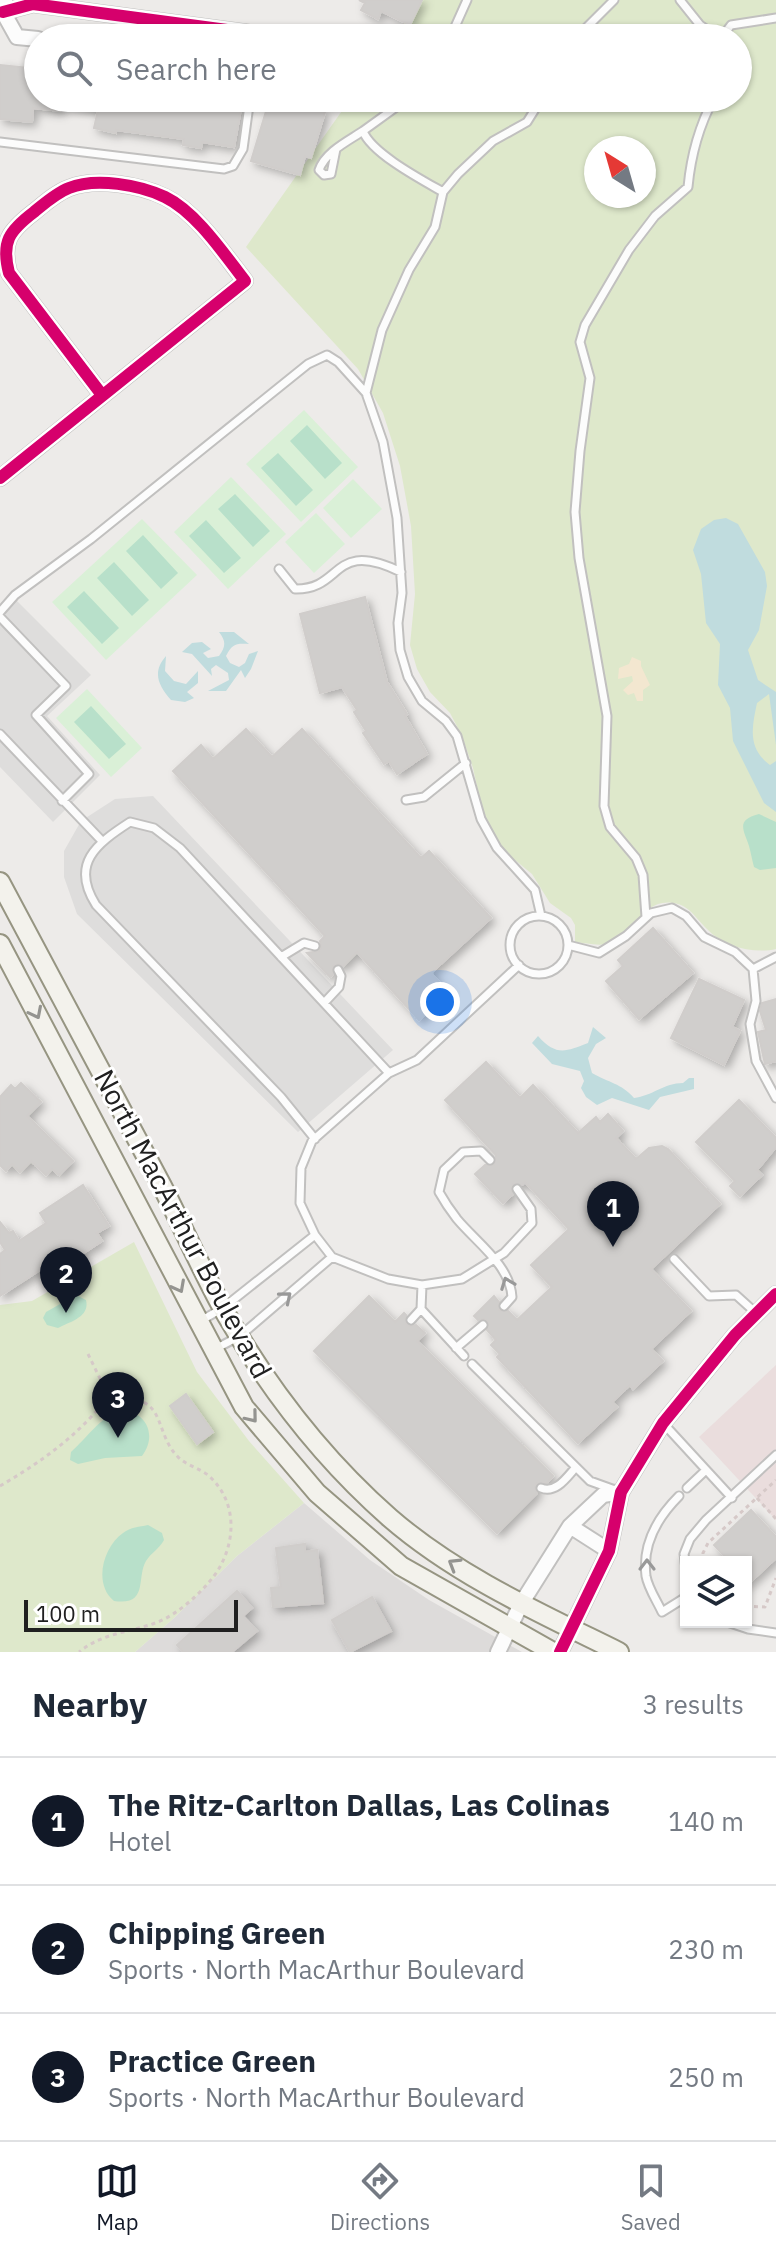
<!DOCTYPE html>
<html lang="en">
<head>
<meta charset="utf-8">
<style>
	body { margin:0; font-family:"IBM Plex Sans",sans-serif; background:#f6f6f7; color:#1f2937 }
	.controls { position:absolute; right:24px; bottom:24px; display:grid; overflow:hidden; border-radius:0px; box-shadow:0 2px 6px #0004 }
	.controls button { width:72px; height:72px; display:grid; place-items:center; padding:0; border:0; border-bottom:2px solid #e0e1e3; background:#fff; color:#1f2937; font:40px sans-serif }
	.compass { position:absolute; left:584px; top:136px; width:72px; height:72px; border-radius:50%; background:#fff; box-shadow:0 2px 6px #0004; rotate:323deg }
	.scale { position:absolute; left:24px; bottom:20px; width:214px; box-sizing:border-box; padding-left:8px; border:4px solid #202020; border-top:0; font-size:22px; line-height:28px; white-space:nowrap; color:#202020; -webkit-text-stroke:6px #fff; paint-order:stroke }
	.you { position:absolute; left:440px; top:1002px; width:28px; height:28px; margin:-20px; border:6px solid #fff; border-radius:50%; background:#1a73e8; box-shadow:0 0 0 12px #1a73e833 }
	.badge { display:grid; place-items:center; width:52px; height:52px; border-radius:50%; background:#111827; color:#fff; font-size:26px; font-weight:700 }
	.pin { position:absolute; translate:-50% -66px; filter:drop-shadow(0 2px 4px #0008) }
	.pin::after { content:''; position:absolute; top:42px; width:28px; height:24px; background:inherit; clip-path:polygon(0 0,100% 0,50% 100%) }
	.list { margin:0; padding:0; list-style:none }
	h2 { display:flex; justify-content:space-between; align-items:center; height:104px; margin:0; padding:0 32px; font-size:34px }
	h2 small { font-size:26px; font-weight:400; color:#747a83 }
	.list li { display:grid; grid-template-columns:52px 1fr auto; gap:24px; align-items:center; box-sizing:border-box; height:128px; padding:0 32px; border-top:2px solid #e0e1e3 }
	.list b { display:block; font-size:30px; white-space:nowrap }
	.list p { margin:0; font-size:26px; white-space:nowrap; color:#747a83 }
	.list em { font-size:26px; font-style:normal; color:#747a83 }
	.icon { flex:none; width:44px; height:44px; fill:none; stroke:currentColor; stroke-width:2; stroke-linecap:round; stroke-linejoin:round }
	.map { position:relative; flex:none; width:776px; height:1652px; overflow:hidden }
	.search { position:absolute; background:#fff; box-shadow:0 2px 6px #0004; left:24px; right:24px; top:24px; height:88px; display:flex; align-items:center; gap:20px; box-sizing:border-box; padding:0 28px; border-radius:44px; color:#747a83; font-size:30px }
	.sheet { height:488px; background:#fff }
	nav { display:flex; justify-content:space-around; align-items:center; box-sizing:border-box; height:112px; border-top:2px solid #e0e1e3; background:#fff; font-size:22px; color:#747a83 }
	nav a { display:grid; justify-items:center; gap:4px }
	nav .on { color:#111827 }
	.map>svg:first-child { display:block }
	.residential { fill:#dddbda }
	.commercial { fill:#eadddd }
	.grass { fill:#dee8cb; fill-rule:evenodd }
	.sand { fill:#f3e7d0 }
	.park { fill:#daf0d7 }
	.pitch { fill:#b8e0ca }
	.parking { fill:#dedddc }
	.water { fill:#c0dcde }
	.building { fill:#d0cecc; stroke:#d0cdcb; stroke-width:2; filter:url(#shadow) }
	.lines { fill:none; stroke-linecap:round; stroke-linejoin:round }
	.lane-casing { stroke:#c1c0bf; stroke-width:11 }
	.street-casing { stroke:#c1c0bf; stroke-width:18 }
	.secondary-casing { stroke:#969582; stroke-width:22 }
	.path { stroke:#d6c9c8; stroke-width:3; stroke-dasharray:4 4; stroke-linecap:butt }
	.lane { stroke:#fcfcfc; stroke-width:7 }
	.street { stroke:#fcfcfc; stroke-width:14 }
	.secondary { stroke:#f3f2ec; stroke-width:18 }
	.cycleway-casing { stroke:#fff; stroke-width:17 }
	.cycleway { stroke:#d6006c; stroke-width:12 }
	.oneway { stroke:#949490 }
	.oneway2 { stroke:#999 }
	.labels { text-anchor:middle; stroke-width:6; stroke-linejoin:round; paint-order:stroke }
	.street-label { font-size:28px; fill:#202020; stroke:#fff }
</style>
</head>
<body>
<div class="map">
<svg width="776" height="1652" viewBox="0 0 776 1652">
	<defs>
		<filter id="shadow"><feDropShadow dx="4" dy="4" stdDeviation="4" flood-color="#0004"/></filter>
	</defs>
	<rect width="100%" height="100%" fill="#edebe9"/>
	<path class="residential" d="M304 1503 370 1560 429 1600 522 1652H135L174 1618 237 1556Z"/>
	<path class="commercial" d="M776 1365V1520L699 1437Z"/>
	<path class="grass" d="M421 0H776V949C754 954 723 947 707 929 696 919 690 905 673 903 640 898 635 939 607 944 597 946 585 943 575 942V925L571 918 550 903 532 874 498 846 481 805 473 768 462 736 450 713 430 692 417 669 410 645 415 594 411 526 400 466 383 413 358 369 246 247 351 98H738V38H394ZM596 148H644V196H596Z
		M134 1242 197 1372 249 1441 304 1503 237 1556 174 1618 135 1652H0V1305L32 1301Z"/>
	<path class="sand" d="M632 657 641 661V666L650 685 643 690V701H637L634 693 628 695 623 690 633 681 632 676 618 679 619 668 629 664Z"/>
	<path class="park" d="M304 410 358 467 301 522 246 464Z
		M231 477 286 534 228 589 174 532Z
		M353 479 382 509 351 538 323 508Z
		M316 513 345 544 314 573 285 542Z
		M142 519 197 575 106 660 52 602Z
		M87 689 142 748 111 777 56 718Z"/>
	<path class="pitch" d="M307 425 342 463 325 479 290 441Z
		M278 453 313 490 296 506 261 468Z
		M235 494 270 531 253 547 218 509Z
		M206 520 241 558 224 573 189 536Z
		M143 535 178 573 161 589 126 551Z
		M114 562 149 600 132 616 97 578Z
		M84 591 119 628 102 644 67 607Z
		M91 706 126 744 109 759 74 722Z
		M759 814 776 822V868L760 870 754 867C752 860 751 853 749 846 744 830 735 820 759 814Z
		M76 1295 86 1300C90 1317 71 1321 58 1328L47 1325 43 1318 46 1312Z
		M120 1411C146 1410 158 1435 142 1456L105 1458 78 1464 70 1460 71 1452C87 1438 99 1418 120 1411Z
		M148 1525 162 1533 164 1540C159 1549 151 1553 146 1561 136 1578 149 1606 114 1601 93 1584 103 1547 123 1533 131 1527 139 1527 148 1525Z"/>
	<path class="parking" d="M12 596 91 675 47 716 100 775 53 822 0 767V607Z
		M153 796 393 1050 298 1132 77 914 64 877V851L81 821 115 799Z"/>
	<path class="water" d="M726 518 738 524 765 572 767 586 759 630 748 650 758 680 776 692V745L769 694 757 703C752 727 747 748 770 765L776 761V812L764 803 733 741 730 708 718 685 720 644 706 623 701 574 693 550 701 529 714 520Z
		M219 632H234L249 644C236 643 232 644 226 656L230 663 239 667 245 663 249 654 258 651 251 669 245 678 241 670 226 691H208L229 680 228 673 216 665 211 669 212 676 192 654 182 652 192 643 202 642 211 649 203 653 208 658 219 656C226 646 226 641 219 632Z
		M166 656 165 671 174 681 186 684 198 671V683L187 692 194 698 185 702 171 700C158 685 152 672 166 656Z
		M593 1027 606 1038 596 1044 588 1058 592 1073C609 1083 621 1083 634 1098 652 1096 664 1083 683 1083L689 1078H694V1089L660 1097 649 1110 612 1098 597 1105 586 1097 581 1088 584 1081 580 1071 552 1064 532 1043 538 1036C556 1056 565 1052 588 1043Z"/>
	<path class="building" d="M359 0H422L410 25 381 11 378 19 361 10 365 3Z
		M0 65 38 69V98H61L60 111 33 108 32 122 0 119Z
		M65 98H243L234 147 202 142 201 148 183 145 184 139 116 130V133L94 128 98 110 64 103Z
		M270 98 325 112 311 158 305 156 300 175 251 161Z
		M365 597 387 682 407 714 405 716 427 754 397 774 389 761 384 764 363 733 366 731 354 712 357 710 342 687 320 693 300 614Z
		M246 729 272 757 302 729 421 858 429 851 491 918 431 973 448 992 419 1020 357 952 343 966 338 964 333 966V975L330 977 307 953 319 951 321 947 320 941 325 936 173 771 201 745 213 759Z
		M653 928 693 973 639 1019 606 981 623 966 618 960Z
		M699 979 744 1000 732 1027 740 1031 724 1065 671 1038Z
		M776 999V1061L765 1064 758 1032 766 1030 760 1011 762 1003Z
		M486 1062 520 1098 533 1085 578 1133 596 1117 600 1122 608 1114 623 1131 616 1138 636 1159 649 1148 662 1146 668 1149 720 1204 651 1269 691 1311 651 1349 663 1361 633 1389 630 1385 612 1402 617 1407 578 1443 497 1357 500 1354 491 1345 496 1340 487 1330 488 1321 484 1319 478 1320 474 1316 494 1296 499 1302V1310L508 1311 517 1320 552 1287 531 1265 569 1229 525 1182 522 1185 513 1184 511 1189 513 1194 503 1203 475 1174 485 1165H494L496 1155 445 1100Z
		M21 1083 41 1102 27 1116 73 1161 59 1175 52 1169 46 1175 31 1161 20 1172 12 1164 6 1171 0 1165V1097L11 1085 15 1089Z
		M739 1100 776 1138V1147L757 1170 762 1175 740 1196 730 1186 735 1181 696 1142Z
		M83 1185 109 1226 97 1233 102 1241 62 1267 57 1259 0 1296V1254L5 1250 0 1242V1222L9 1233 13 1231 19 1241 46 1223 40 1213Z
		M369 1296 395 1322 404 1313 406 1315V1324L410 1326 416 1325 425 1333 417 1341 553 1476 547 1483H537L535 1487 537 1493 497 1533 314 1351Z
		M186 1394 213 1432 197 1444 170 1406Z
		M751 1510 776 1537V1558L746 1586V1562H730L714 1545Z
		M305 1544V1552L317 1550 323 1603 273 1607 271 1588 281 1587 276 1548Z
		M237 1591 252 1608 243 1616 257 1631 232 1652H183L177 1645Z
		M372 1597 391 1631 350 1652 332 1620Z"/>
	<g class="lines">
		<g class="lane-casing">
			<path id="lane" d="M680 0 700 25 719 38
				M191 38 192 25
				M450 38 467 0
				M576 38 614 0
				M726 38 725 33 731 25 776 18
				M738 57V68
				M402 98 399 105 363 131C371 153 422 180 443 192
				M0 142 224 169 233 166 243 149 250 98
				M336 149 331 174 324 175 319 170C325 152 348 141 363 131
				M366 393 382 330 409 270 435 227 443 192 458 174 493 141 527 122 542 98
				M279 569 295 589C344 590 331 538 401 572
				M0 612 15 595 91 539 308 364 327 355 338 362 366 393 383 442 397 518 402 593 398 623 400 650 408 677 422 701 446 721 457 736 481 819 497 848 535 890 541 916
				M0 617 66 686 36 715 89 774 62 801
				M0 734 102 841
				M406 800 424 797 466 763
				M510 945a29 29 0 1 1 58 0a29 29 0 1 1-58 0Z
				M646 917 643 875 636 858 610 827 604 806 607 716 579 558 575 512 580 451 590 378 580 342 585 325 629 250 655 216 688 187C691 155 699 126 714 98
				M568 945 599 953 626 936 651 913 672 908 686 916 704 937 735 952 753 969 756 1001 750 1024 756 1061 776 1098
				M281 957 304 943 315 946
				M753 969 776 957
				M324 1003 339 987 341 976 338 970
				M315 1139 281 1097 96 905C70 864 96 844 130 822L154 828 180 848 389 1073
				M490 1160 481 1151 463 1152 444 1170 439 1192C444 1201 450 1210 457 1219 476 1242 510 1265 512 1297L504 1306
				M517 1189 531 1209 532 1223 504 1253 462 1279 422 1285 388 1279 332 1257 315 1235 300 1203 301 1168 312 1141 389 1073 417 1060 519 965
				M674 1259 709 1296 736 1295 757 1314
				M422 1285 421 1309 464 1356
				M202 1320 223 1308 315 1235
				M411 1320 421 1309
				M456 1348 483 1325
				M215 1349 240 1336 332 1257
				M472 1364 590 1481 615 1490
				M663 1423 732 1498
				M541 1488C556 1494 567 1477 576 1467
				M687 1488 706 1470
				M679 1496C657 1518 642 1544 646 1576 648 1588 657 1601 662 1612L686 1597
				M686 1569 684 1554 690 1539 706 1520 776 1455
				M727 1622 748 1629 776 1633"/>
		</g>
		<g class="street-casing">
			<path id="street" d="M5 0 3 12 17 37 38 39
				M3 12 33 4 288 38
				M0 478 245 281C224 254 196 212 165 197 140 185 96 177 69 188 56 193 45 203 34 212 9 231 1 242 9 273L102 395
				M570 1526 609 1551
				M498 1652 521 1604 570 1526 603 1495 621 1492
				M560 1652 609 1551 621 1492 663 1423 735 1335 776 1294"/>
		</g>
		<g class="secondary-casing">
			<path id="secondary" d="M0 882C54 983 108 1085 162 1186 184 1229 203 1274 227 1316 271 1392 324 1460 390 1518 457 1576 540 1613 619 1652
				M0 944 244 1407 317 1493 401 1566 553 1652"/>
		</g>
		<path class="path" d="M88 1354 110 1399
			M0 1486C34 1466 65 1445 92 1416 99 1409 104 1399 115 1397 120 1396 127 1398 133 1399 165 1404 156 1435 178 1457 187 1466 200 1468 209 1476 239 1503 236 1546 214 1576 201 1593 178 1614 158 1622 129 1633 104 1632 79 1652
			M757 1498 776 1519
			M703 1562V1553L708 1543 776 1480
			M746 1606 765 1607 776 1578"/>
		<use href="#lane" class="lane"/>
		<use href="#street" class="street"/>
		<use href="#secondary" class="secondary"/>
		<g class="cycleway-casing">
			<path id="cycleway" d="M3 12 33 4 288 38
				M0 478 245 281C224 254 196 212 165 197 140 185 96 177 69 188 56 193 45 203 34 212 9 231 1 242 9 273L102 395
				M560 1652 609 1551 621 1492 663 1423 735 1335 776 1294"/>
		</g>
		<use href="#cycleway" class="cycleway"/>
	</g>
	<defs><path id="oneway-chevron" d="M-2-3.5L2.5 0L-2 3.5" fill="none" stroke-width="1.6" stroke-linecap="round" stroke-linejoin="round" transform="scale(2)"/></defs>
	<g class="oneway">
		<use href="#oneway-chevron" transform="translate(36 1013) rotate(63)"/>
		<use href="#oneway-chevron" transform="translate(179 1287) rotate(62)"/>
		<use href="#oneway-chevron" transform="translate(252 1417) rotate(51)"/>
		<use href="#oneway-chevron" transform="translate(454 1564) rotate(-149)"/>
	</g>
	<g class="oneway2">
		<use href="#oneway-chevron" transform="translate(507 1283) rotate(-111)"/>
		<use href="#oneway-chevron" transform="translate(286 1297) rotate(-40)"/>
		<use href="#oneway-chevron" transform="translate(647 1565) rotate(-90)"/>
	</g>
	<g class="labels">
		<g class="street-label">
			<text transform="translate(183 1224) rotate(62)" y="10">North MacArthur Boulevard</text>
		</g>
	</g>
</svg>
<div class="controls">
<button><svg class="icon" aria-label="layers" viewBox="0 0 24 24"><path d="M12 4l9 5-9 5-9-5zM3 14l9 5 9-5"/></svg></button>
</div>
<svg class="compass" viewBox="-18 -18 36 36"><path d="M0-13l5 13h-10z" fill="#e53935"/><path d="M0 13l5-13h-10z" fill="#747a83"/></svg>
<div class="scale">100 m</div>
<div class="you"></div>
<div class="pin badge" style="left:613px;top:1247px">1</div>
<div class="pin badge" style="left:66px;top:1313px">2</div>
<div class="pin badge" style="left:118px;top:1438px">3</div>
<div class="search"><svg class="icon" aria-label="search" viewBox="0 0 24 24"><circle cx="10" cy="10" r="6"/><path d="M15 15l6 6"/></svg>Search here</div>
</div>
<section class="sheet">
<h2>Nearby<small>3 results</small></h2>
<ul class="list">
<li><span class="badge">1</span><div><b>The Ritz-Carlton Dallas, Las Colinas</b><p>Hotel</p></div><em>140 m</em></li>
<li><span class="badge">2</span><div><b>Chipping Green</b><p>Sports · North MacArthur Boulevard</p></div><em>230 m</em></li>
<li><span class="badge">3</span><div><b>Practice Green</b><p>Sports · North MacArthur Boulevard</p></div><em>250 m</em></li>
</ul>
</section>
<nav>
<a class="on"><svg class="icon" aria-label="map" viewBox="0 0 24 24"><path d="M3 6l6-2 6 2 6-2v14l-6 2-6-2-6 2zM9 4v14M15 6v14"/></svg>Map</a>
<a><svg class="icon" aria-label="directions" viewBox="0 0 24 24"><path d="M12 3l9 9-9 9-9-9zM9 14v-3h6M13 9l2 2-2 2"/></svg>Directions</a>
<a><svg class="icon" aria-label="saved" viewBox="0 0 24 24"><path d="M7 4h10v16l-5-4-5 4z"/></svg>Saved</a>
</nav>
</body>
</html>
